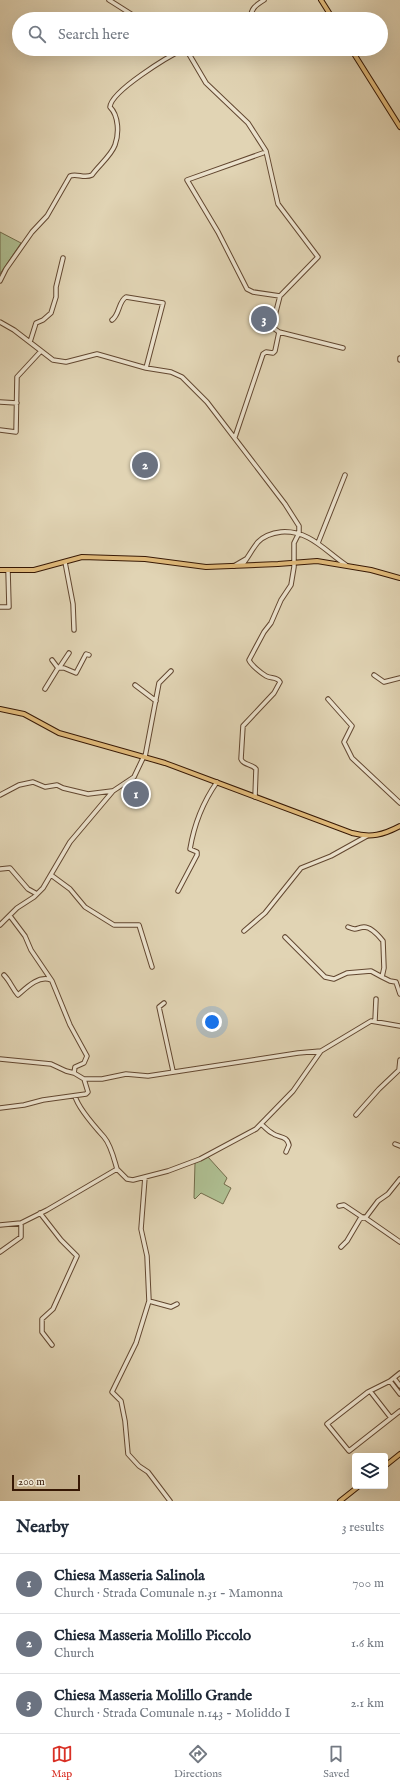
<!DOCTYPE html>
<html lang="en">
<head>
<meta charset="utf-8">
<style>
	body { margin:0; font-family:"IM FELL English",serif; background:#f2f2f3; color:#1f2937 }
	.controls { position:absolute; right:12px; bottom:12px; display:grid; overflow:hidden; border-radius:4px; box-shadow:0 4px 16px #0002 }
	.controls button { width:36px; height:36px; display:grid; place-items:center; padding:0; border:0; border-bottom:1px solid #e0e1e3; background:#fff; color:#1f2937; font:20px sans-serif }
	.scale { position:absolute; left:12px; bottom:10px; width:68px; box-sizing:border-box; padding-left:4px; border:2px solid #371804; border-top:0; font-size:11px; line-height:14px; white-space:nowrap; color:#371804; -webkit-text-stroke:3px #ece3ce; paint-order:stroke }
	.you { position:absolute; left:212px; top:1022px; width:14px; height:14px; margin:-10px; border:3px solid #fff; border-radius:50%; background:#1a73e8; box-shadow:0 0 0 6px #1a73e833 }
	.badge { display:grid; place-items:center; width:26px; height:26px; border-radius:50%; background:#d93025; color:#fff; font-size:13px; font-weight:700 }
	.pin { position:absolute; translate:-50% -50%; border:2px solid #fff; box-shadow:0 1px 4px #0006 }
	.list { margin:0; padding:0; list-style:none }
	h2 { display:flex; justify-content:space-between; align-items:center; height:52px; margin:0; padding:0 16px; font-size:17px }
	h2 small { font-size:13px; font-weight:400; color:#747a83 }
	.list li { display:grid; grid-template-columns:26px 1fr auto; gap:12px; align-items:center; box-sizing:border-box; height:60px; padding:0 16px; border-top:1px solid #e0e1e3 }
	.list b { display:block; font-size:15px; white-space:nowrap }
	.list p { margin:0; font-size:13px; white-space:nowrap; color:#747a83 }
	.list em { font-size:13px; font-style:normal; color:#747a83 }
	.icon { flex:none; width:22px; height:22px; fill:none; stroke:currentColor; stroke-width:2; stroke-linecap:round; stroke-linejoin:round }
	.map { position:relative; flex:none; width:400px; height:1501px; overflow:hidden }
	.search { position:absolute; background:#fff; box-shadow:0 4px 16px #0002; left:12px; right:12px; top:12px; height:44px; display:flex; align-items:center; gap:10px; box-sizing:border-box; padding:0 14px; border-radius:22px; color:#747a83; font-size:15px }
	.sheet { height:232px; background:#fff }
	nav { display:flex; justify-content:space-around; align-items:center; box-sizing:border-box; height:56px; border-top:1px solid #e0e1e3; background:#fff; font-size:11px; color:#747a83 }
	nav a { display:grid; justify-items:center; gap:2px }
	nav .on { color:#d93025 }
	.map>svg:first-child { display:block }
	.green { fill:#aebe91; stroke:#726b4a }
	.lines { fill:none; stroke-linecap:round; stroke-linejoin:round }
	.minor-casing { stroke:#624730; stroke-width:5.5 }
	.major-casing { stroke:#371804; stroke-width:6 }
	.minor { stroke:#ece3ce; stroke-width:3.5 }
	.major { stroke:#e0ba7a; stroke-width:4 }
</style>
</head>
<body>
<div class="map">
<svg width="400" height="1501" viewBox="0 0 400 1501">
	<rect width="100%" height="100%" fill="#e1d4b4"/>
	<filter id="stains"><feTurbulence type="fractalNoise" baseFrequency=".005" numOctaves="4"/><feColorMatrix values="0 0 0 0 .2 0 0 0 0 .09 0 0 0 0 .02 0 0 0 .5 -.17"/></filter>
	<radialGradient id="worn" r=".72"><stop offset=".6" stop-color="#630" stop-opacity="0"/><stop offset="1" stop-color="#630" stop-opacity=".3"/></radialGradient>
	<path class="green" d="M0 232 21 243 0 274Z
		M208 1157 227 1178 224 1184 231 1188 223 1204 201 1193 195 1199 194 1198 195 1163Z"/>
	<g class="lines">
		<g class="minor-casing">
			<path id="minor" d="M109 0 139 19
				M251 19C250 9 256 5 264 0
				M186 49 206 83 248 123 266 151 278 204 318 257 280 296 272 327 279 332 275 351 273 353 266 352 263 354 235 437
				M263 153 187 180 218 232 247 289 253 292 280 296
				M0 281 6 269 32 232 47 216 70 176C77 173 84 179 92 175 98 166 111 156 115 145 119 134 119 116 110 107 111 91 169 56 184 49
				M112 320C120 314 118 302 126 297L163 303 146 368
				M0 322 14 330 53 360 66 362 97 354 146 368 171 372 182 377 207 402 285 504 299 526V533L294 543V567L291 585 281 600 271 623 264 632 249 660C251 665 261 673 266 676 271 679 277 676 280 682L274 693 243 726 241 759C243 765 252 764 256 769L255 797
				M279 332 343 348
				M30 342 36 323 43 320 51 313 56 297V287L63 258
				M400 358V360
				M0 402 17 403
				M0 430 16 432 17 377 41 351
				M318 543 345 475
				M65 562 73 604 74 630
				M242 565C248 558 252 549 258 542 264 536 272 533 281 532 309 530 324 550 346 565
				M234 566 246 559
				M0 607H9L8 570
				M52 660 58 668
				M59 668 69 653
				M374 675 384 682 400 678
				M135 685 156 701
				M45 689 58 668H64L76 673 86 654 89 655
				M328 699 352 726 344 742 352 758 400 803
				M145 757 159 683 171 671
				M0 795 19 785 33 782 45 787 57 785 63 788 88 794 112 791
				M0 869 10 868 28 889 37 894
				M51 875 70 889 85 907 114 925H139L152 967
				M178 891 197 855V852L190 849C194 825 203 802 217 782
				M10 916 25 936 31 950 52 981 70 1025 87 1056 84 1063 75 1067 74 1073
				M0 925 17 908 34 897 43 888 70 842 113 791 134 777 144 756
				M348 927C358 931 355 928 364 927 371 927 379 936 383 941L384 968 382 977 390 981 396 982 400 994
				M244 931 265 913 301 868 331 856 367 836
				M285 937 325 977 334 979 347 973 371 971 382 977
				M4 975C10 981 12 988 18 995 27 987 39 975 51 980
				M164 1003 159 1007 173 1071
				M375 1021 376 999
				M0 1059 51 1064 66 1071 74 1073 84 1079H102L126 1074 148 1076 298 1053 321 1051
				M75 1096C78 1108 95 1127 104 1137 111 1145 114 1159 117 1169
				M0 1108 24 1105 43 1100 86 1094 88 1092 84 1079
				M356 1115 379 1089 399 1070 400 1060
				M262 1125C265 1127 268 1131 272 1133 278 1138 287 1135 289 1145L286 1152
				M395 1144 400 1146
				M145 1177 141 1229 147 1256 149 1301 136 1343 112 1392 121 1401 125 1421 128 1454 139 1466 148 1472 170 1501
				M339 1206 344 1205 362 1217
				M40 1213 61 1240 77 1256 53 1309 42 1319V1332L52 1345
				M364 1217 400 1242
				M0 1225 21 1223 47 1210 117 1169 127 1179 133 1180 168 1171 200 1159 256 1129 293 1091 321 1051 371 1021 400 1026
				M341 1247 347 1241 360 1219 366 1217 378 1201 388 1194 400 1179
				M0 1252 21 1237V1223
				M149 1301 171 1307 177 1304
				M400 1373 390 1381 368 1392 327 1424 349 1451 400 1411
				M394 1378 400 1386
				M390 1381 400 1394
				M370 1391 391 1418"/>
		</g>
		<g class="major-casing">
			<path id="major" d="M321 0 333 19
				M351 49 400 127
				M0 570H34L82 557 145 559 206 567 278 564 317 561 371 570 400 578
				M0 709 24 714 59 733 165 763 352 833C371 838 383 835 400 826
				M385 1466 400 1454
				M340 1501 359 1486"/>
		</g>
		<use href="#minor" class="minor"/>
		<use href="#major" class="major"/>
	</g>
	<rect width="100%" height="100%" filter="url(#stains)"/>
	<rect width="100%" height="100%" fill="url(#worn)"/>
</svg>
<div class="controls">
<button><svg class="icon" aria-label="layers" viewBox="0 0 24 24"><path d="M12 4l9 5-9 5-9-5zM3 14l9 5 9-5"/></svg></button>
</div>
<div class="scale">200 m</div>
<div class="you"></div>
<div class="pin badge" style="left:136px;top:794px;background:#6b7280">1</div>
<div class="pin badge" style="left:145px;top:465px;background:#6b7280">2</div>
<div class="pin badge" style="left:264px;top:319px;background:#6b7280">3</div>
<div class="search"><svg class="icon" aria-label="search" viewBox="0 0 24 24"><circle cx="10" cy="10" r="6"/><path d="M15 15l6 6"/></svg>Search here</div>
</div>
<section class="sheet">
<h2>Nearby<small>3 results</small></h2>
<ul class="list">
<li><span class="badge" style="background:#6b7280">1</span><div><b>Chiesa Masseria Salinola</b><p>Church · Strada Comunale n.31 - Mamonna</p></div><em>700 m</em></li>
<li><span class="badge" style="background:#6b7280">2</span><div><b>Chiesa Masseria Molillo Piccolo</b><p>Church</p></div><em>1.6 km</em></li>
<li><span class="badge" style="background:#6b7280">3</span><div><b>Chiesa Masseria Molillo Grande</b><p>Church · Strada Comunale n.143 - Moliddo I</p></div><em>2.1 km</em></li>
</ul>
</section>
<nav>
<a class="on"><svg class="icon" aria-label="map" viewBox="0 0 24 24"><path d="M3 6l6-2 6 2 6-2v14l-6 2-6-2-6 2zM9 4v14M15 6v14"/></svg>Map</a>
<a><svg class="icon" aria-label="directions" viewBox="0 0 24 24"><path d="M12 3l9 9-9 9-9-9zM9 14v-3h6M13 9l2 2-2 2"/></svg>Directions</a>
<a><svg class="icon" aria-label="saved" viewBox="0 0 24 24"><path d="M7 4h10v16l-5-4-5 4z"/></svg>Saved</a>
</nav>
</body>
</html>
